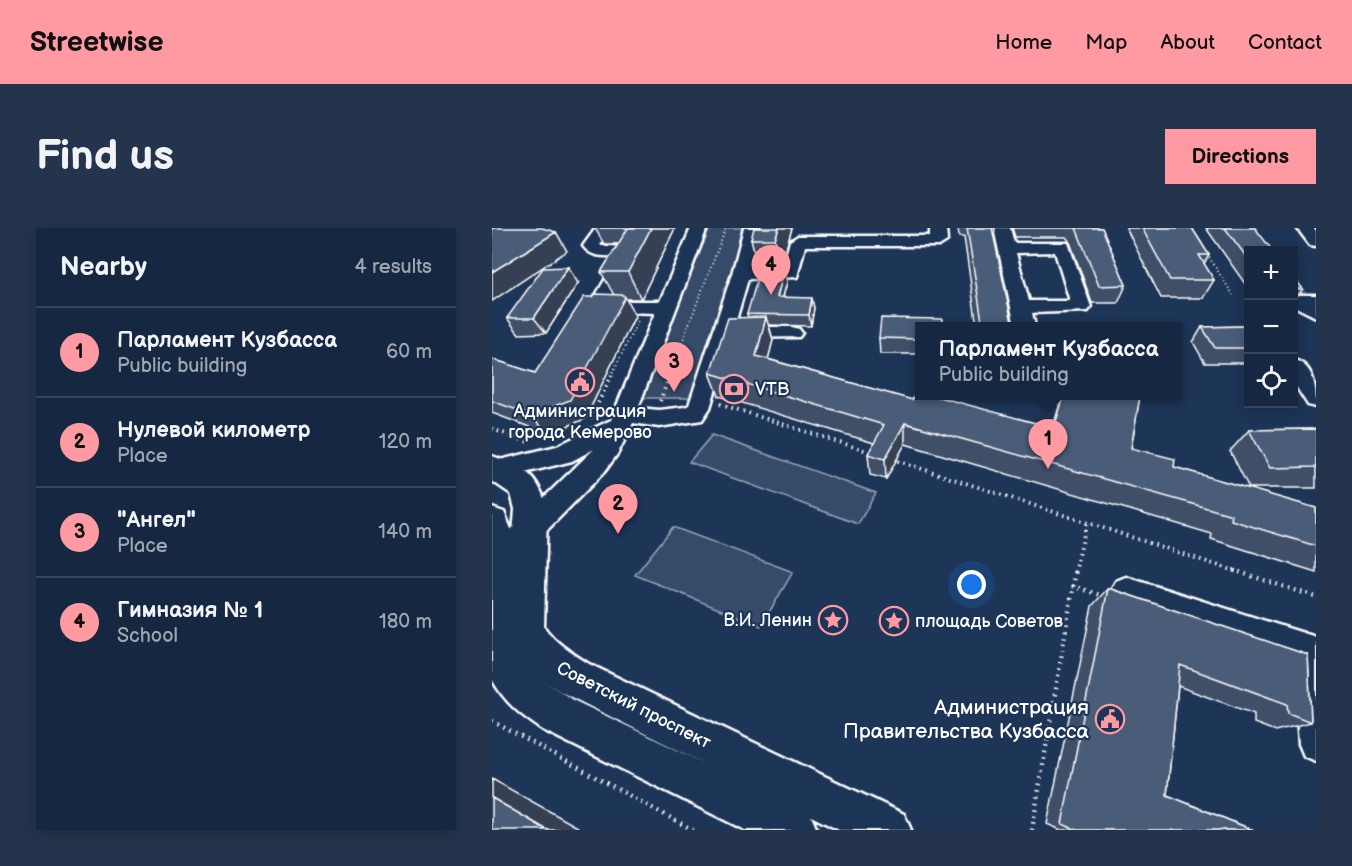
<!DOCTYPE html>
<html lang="en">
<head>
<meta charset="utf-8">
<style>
	body { margin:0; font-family:"Balsamiq Sans",sans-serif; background:#23344c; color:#f1f3f6 }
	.controls { position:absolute; right:18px; top:18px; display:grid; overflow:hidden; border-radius:0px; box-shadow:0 3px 15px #0003 }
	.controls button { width:54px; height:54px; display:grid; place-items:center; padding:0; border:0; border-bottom:2px solid #35445a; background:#162841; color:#f1f3f6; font:30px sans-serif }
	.you { position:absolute; left:480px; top:357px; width:21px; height:21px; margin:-15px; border:4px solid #fff; border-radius:50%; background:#1a73e8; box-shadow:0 0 0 9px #1a73e833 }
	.badge { display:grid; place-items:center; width:39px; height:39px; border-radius:50%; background:#ff9aa2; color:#111; font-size:20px; font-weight:700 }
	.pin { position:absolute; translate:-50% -50px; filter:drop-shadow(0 2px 3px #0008) }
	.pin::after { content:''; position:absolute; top:32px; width:21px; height:18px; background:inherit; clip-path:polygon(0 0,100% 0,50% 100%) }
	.popup { position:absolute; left:423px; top:94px; width:267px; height:78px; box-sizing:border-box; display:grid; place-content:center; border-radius:0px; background:#162841; filter:drop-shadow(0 2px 4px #0005); font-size:20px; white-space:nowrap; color:#9ea6b1 }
	.popup b { font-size:22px; color:#f1f3f6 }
	.popup::after { content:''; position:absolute; left:50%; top:100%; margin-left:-12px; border:12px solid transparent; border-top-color:#162841 }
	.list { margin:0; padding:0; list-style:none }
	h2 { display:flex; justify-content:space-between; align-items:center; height:78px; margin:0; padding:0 24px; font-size:26px }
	h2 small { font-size:20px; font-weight:400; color:#9ea6b1 }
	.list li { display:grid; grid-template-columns:39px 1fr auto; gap:18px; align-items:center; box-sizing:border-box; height:90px; padding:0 24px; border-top:2px solid #35445a }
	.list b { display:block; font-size:22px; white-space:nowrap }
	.list p { margin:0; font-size:20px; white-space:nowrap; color:#9ea6b1 }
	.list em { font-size:20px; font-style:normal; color:#9ea6b1 }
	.icon { flex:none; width:33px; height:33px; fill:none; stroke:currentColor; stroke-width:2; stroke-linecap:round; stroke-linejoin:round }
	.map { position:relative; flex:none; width:824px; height:602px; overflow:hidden; border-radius:0px }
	header { display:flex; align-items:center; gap:36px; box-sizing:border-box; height:84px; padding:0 30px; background:#ff9aa2; color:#111 }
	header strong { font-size:28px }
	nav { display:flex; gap:33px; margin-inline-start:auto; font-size:21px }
	.intro { display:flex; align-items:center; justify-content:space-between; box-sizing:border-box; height:144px; padding:0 36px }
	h1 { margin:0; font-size:42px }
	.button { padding:15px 27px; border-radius:0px; background:#ff9aa2; color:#111; font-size:21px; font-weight:700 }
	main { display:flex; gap:36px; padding:0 36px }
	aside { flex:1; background:#162841; border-radius:0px; box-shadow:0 3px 15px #0003 }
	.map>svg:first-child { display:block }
	.green { fill:#364b69; stroke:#9aa5b4; stroke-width:1.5 }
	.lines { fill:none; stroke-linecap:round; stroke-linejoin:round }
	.minor-casing { stroke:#fff; stroke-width:5 }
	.major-casing { stroke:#fff; stroke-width:5 }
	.path-far2 { stroke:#fff; stroke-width:2; stroke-dasharray:1 3; stroke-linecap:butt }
	.path-far1 { stroke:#fff; stroke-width:4; stroke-dasharray:1.5 4.5; stroke-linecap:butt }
	.path { stroke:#fff; stroke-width:4.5; stroke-dasharray:1.5 5; stroke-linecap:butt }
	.minor { fill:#1d3557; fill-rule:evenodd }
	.major { fill:#1d3557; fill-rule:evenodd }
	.wall { fill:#405068; stroke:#fff; stroke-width:1.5 }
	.shaded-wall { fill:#344155; stroke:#fff; stroke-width:1.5 }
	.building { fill:#4a5d79; stroke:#fff; stroke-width:1.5 }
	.labels { text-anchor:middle; stroke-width:4.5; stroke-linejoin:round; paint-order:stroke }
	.poi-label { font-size:18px; fill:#fff; stroke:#1d3557; text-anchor:start }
	.street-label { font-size:18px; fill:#fff; stroke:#1d3557 }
	.near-poi-label { font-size:21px; fill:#fff; stroke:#1d3557; text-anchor:end }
</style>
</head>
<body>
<header>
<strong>Streetwise</strong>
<nav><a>Home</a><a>Map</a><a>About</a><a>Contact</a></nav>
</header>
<div class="intro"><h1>Find us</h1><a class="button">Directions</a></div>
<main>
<aside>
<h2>Nearby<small>4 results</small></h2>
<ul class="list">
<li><span class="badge">1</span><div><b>Парламент Кузбасса</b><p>Public building</p></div><em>60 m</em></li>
<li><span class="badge">2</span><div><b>Нулевой километр</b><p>Place</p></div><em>120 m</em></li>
<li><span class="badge">3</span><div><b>&quot;Ангел&quot;</b><p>Place</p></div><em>140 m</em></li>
<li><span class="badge">4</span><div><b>Гимназия № 1</b><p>School</p></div><em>180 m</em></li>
</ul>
</aside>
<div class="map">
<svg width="824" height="602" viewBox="0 0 824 602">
	<rect width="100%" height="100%" fill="#1d3557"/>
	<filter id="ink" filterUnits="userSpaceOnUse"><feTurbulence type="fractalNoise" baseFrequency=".0167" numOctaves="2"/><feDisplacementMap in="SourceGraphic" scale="12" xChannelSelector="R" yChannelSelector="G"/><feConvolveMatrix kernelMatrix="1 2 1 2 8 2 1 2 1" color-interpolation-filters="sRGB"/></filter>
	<g filter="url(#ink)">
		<path class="green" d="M218 0H256L201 170H148Z
			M220 207 384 265 366 296 197 234Z
			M181 299 301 344 269 398 143 347Z"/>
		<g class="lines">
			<g class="minor-casing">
				<path id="minor" d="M104 0H120L108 17 110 18 144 19 147 23 120 73H168L199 0H215L146 180 167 182 193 179 197 177 240 46 252 0H268L259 41 291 40 298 13 306 8H438V0H454L455 13 447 18H313L305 49 256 51 242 99H300L307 101 310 105 307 109 239 110 218 180 210 192 167 199 141 195 126 225 113 243 10 348 0 352V320L102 221 80 233 5 252 0 250V234L65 218 119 192 163 85 100 83 97 79 127 28C112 28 100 30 91 18Z
					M502 0H518L522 15H576L599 79 596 83 540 85 543 98H523ZM563 24 578 73H537L524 25Z
					M805 0H822L824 3V18L818 17Z
					M806 67H824V89L802 78V68Z
					M802 132C823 138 824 161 824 179L816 177 802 155Z
					M634 349 824 409V533L812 528 807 516 801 433 624 371 619 362 624 353Z"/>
			</g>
			<g class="major-casing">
				<path id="major" d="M0 228C32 239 46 246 55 281L52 399C64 416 80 425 97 436L412 586 419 602H347L319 588 325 602H253L51 502C29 487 13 475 0 451V280L12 284 21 306 23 281 19 266 0 253ZM50 452 69 464 214 536 81 472Z"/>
			</g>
			<path class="path-far2" d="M715 26 741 67
				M119 148 146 93
				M177 148 234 0"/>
			<path class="path-far1" d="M168 173 178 147
				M228 176 381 225
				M98 191 120 147
				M0 201 39 215
				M400 231 746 344
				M583 344 595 294"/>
			<path class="path" d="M741 342 824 369
				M580 358 611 368
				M0 493 201 602
				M540 602 584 342"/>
			<use href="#minor" class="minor"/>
			<use href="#major" class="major"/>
		</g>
		<path class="wall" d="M103 0H183L149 71H134L143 88 93 191 56 206 0 185V131L43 145 101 69 122 67 109 44 126 16H112Z
			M300 0 289 38H266L259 11Z
			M466 0H503L502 8 521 99H485L472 9H467Z
			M520 0H610L634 57 626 75H600L578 14 574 9H523Z
			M634 0H700L717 27 712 36 722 52 711 70H669Z
			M714 0H763L756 22V60Z
			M292 43 295 54 291 69 322 80 319 98 277 97 281 112 276 131 420 172 561 199 570 168H648L639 220 682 239 824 280V344L719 311 720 306 413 216 394 251 378 247 376 226 382 215 227 168 218 145 256 89 255 86Z
			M801 49 811 61 801 73Z
			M86 55 54 105 27 106 15 90Z
			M756 98V135H713L701 114 710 99Z
			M427 99V126H388L387 110Z
			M824 201V260H757L738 223 757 202Z
			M616 360 816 427 819 494 783 503 762 495V486L686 458 675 567 761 602H569L555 596 600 378Z"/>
		<path class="shaded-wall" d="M159 0H183L149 71 136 44Z
			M287 0H300L289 38 283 11Z
			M64 4 75 23 0 73V44Z
			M76 39 86 55 54 105 42 90Z
			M292 43 295 54 288 80 285 69Z
			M133 69 143 88 93 191 56 206 39 187Z
			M320 70 322 80 319 98 317 87Z
			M274 89 281 112 271 151 264 128Z
			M413 195V216L394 251 393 231Z
			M0 551 91 602H55L0 570Z"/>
		<path class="building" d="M0 0H50L64 4 0 44Z
			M136 0H159L136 44H109Z
			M262 0H287L283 11H259Z
			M475 0H500L521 99H491Z
			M584 0H610L634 57 607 58Z
			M650 0H700L717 27H707L722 52H678Z
			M733 0H763L780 22H756V31Z
			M76 39 42 90H15L51 40Z
			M268 42 292 43 285 69 320 70 317 87 255 86Z
			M801 49 811 61H801Z
			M103 66 131 67 133 69 78 172 39 187 0 173V131L43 145 92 69H101Z
			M274 89 264 128 420 172 426 163H427V168H443L562 200 572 168H648L639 220 683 231 682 239 824 280V318L739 292 740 287 413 195 393 231 376 226 392 197 218 145 236 90Z
			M389 90 450 91V99H427V111L387 110Z
			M756 98V120H723L710 99Z
			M824 201V239L778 240 757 202Z
			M616 360 816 427 819 494 796 485 795 476 688 437 675 567 761 602H585L570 596Z
			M0 570 55 602H0Z"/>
	</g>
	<defs>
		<g id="civic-ring" transform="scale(1.5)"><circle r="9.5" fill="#1d3557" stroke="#ff9aa2" stroke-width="1.5"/><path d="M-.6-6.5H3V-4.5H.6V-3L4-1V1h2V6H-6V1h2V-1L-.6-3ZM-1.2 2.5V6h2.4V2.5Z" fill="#ff9aa2"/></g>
		<g id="bank-ring" transform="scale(1.5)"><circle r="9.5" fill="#1d3557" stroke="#ff9aa2" stroke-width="1.5"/><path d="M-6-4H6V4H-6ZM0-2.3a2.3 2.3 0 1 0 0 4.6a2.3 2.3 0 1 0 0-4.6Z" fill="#ff9aa2"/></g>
		<g id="sight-ring" transform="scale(1.5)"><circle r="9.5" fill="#1d3557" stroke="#ff9aa2" stroke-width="1.5"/><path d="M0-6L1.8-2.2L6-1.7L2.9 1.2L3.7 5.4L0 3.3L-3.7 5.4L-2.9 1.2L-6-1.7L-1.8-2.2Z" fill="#ff9aa2"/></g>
	</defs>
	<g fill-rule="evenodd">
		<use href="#civic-ring" x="88" y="154"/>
		<use href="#bank-ring" x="242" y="161"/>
		<use href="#sight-ring" x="341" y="392"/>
		<use href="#sight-ring" x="402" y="393"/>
		<use href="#civic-ring" x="618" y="491"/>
	</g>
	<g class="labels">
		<g class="poi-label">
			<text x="263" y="167">VTB</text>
			<text x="88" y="189" text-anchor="middle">Администрация<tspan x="88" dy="21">города Кемерово</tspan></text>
			<text x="320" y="398" text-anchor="end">В.И. Ленин</text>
			<text x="423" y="399">площадь Советов</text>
		</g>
		<g class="street-label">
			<text transform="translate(142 477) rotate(27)" y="6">Советский проспект</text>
		</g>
		<g class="near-poi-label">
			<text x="597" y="486">Администрация<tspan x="597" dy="24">Правительства Кузбасса</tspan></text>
		</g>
	</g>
</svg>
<div class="controls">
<button>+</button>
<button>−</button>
<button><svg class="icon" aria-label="locate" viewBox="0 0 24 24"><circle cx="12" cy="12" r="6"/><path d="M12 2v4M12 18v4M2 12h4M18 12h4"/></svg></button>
</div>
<div class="you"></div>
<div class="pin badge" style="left:556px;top:241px">1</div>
<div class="popup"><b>Парламент Кузбасса</b>Public building</div>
<div class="pin badge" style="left:126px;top:306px">2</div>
<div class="pin badge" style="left:182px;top:164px">3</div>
<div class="pin badge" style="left:279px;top:67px">4</div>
</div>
</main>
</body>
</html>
